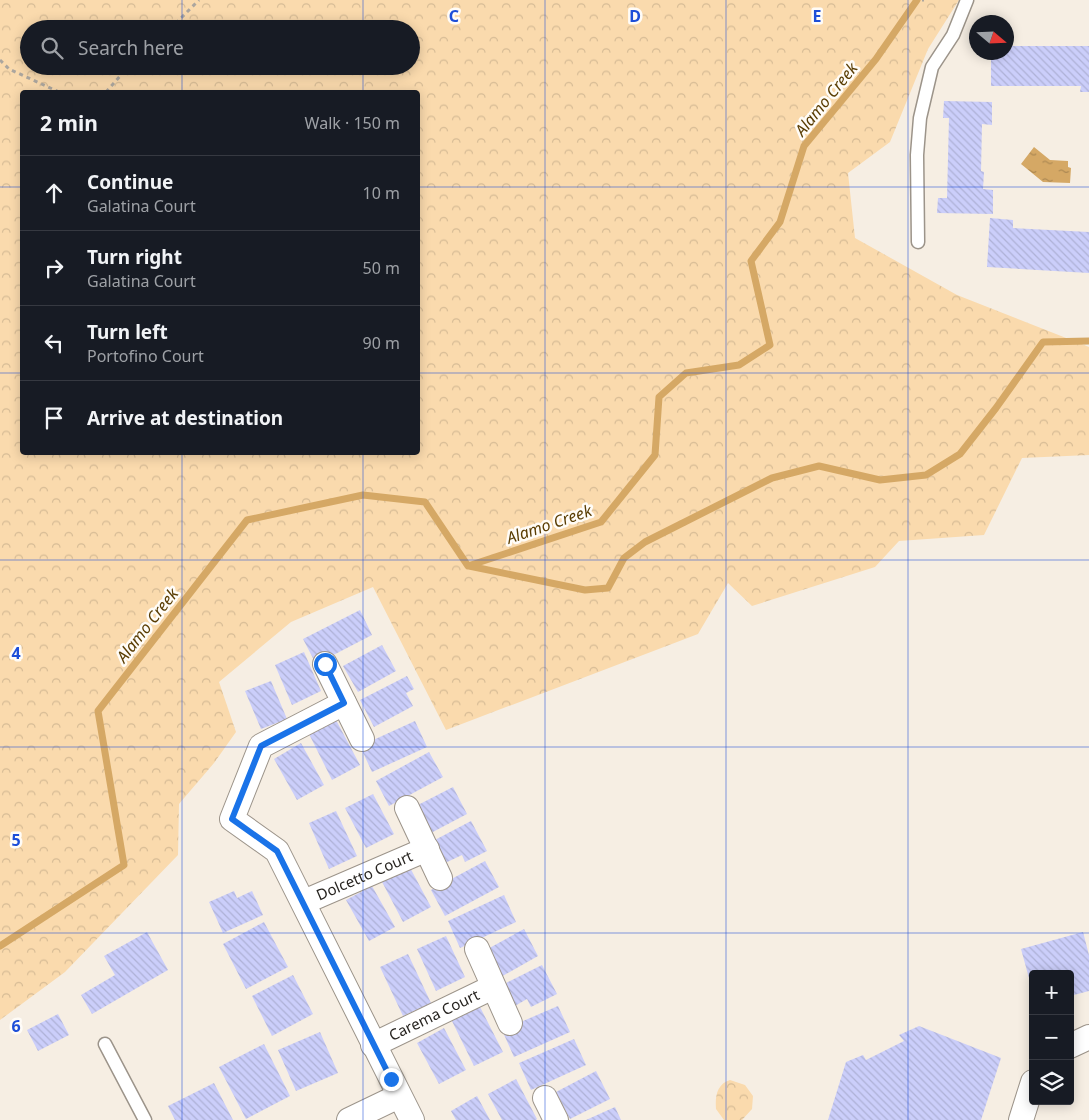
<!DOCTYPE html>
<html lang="en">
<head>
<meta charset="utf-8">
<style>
	body { margin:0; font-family:"Noto Sans",sans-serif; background:#242831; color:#f1f3f6 }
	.controls { position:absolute; right:15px; bottom:15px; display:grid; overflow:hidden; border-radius:5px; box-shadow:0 2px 12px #0003 }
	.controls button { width:45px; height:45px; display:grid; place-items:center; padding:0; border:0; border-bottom:1px solid #363941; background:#171b24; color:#f1f3f6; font:25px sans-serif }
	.compass { position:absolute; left:969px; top:15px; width:45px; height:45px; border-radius:50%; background:#171b24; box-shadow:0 2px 12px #0003; rotate:109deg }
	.stop { position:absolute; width:15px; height:15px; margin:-11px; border:4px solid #1a73e8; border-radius:50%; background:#fff }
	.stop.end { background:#1a73e8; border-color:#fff; box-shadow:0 1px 5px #0008 }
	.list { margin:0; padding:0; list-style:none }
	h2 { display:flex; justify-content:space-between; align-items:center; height:65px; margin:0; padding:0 20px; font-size:21px }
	h2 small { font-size:16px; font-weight:400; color:#9ea1a6 }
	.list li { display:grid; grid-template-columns:32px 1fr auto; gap:15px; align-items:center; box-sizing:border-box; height:75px; padding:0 20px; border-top:1px solid #363941 }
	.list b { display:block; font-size:19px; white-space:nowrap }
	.list p { margin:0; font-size:16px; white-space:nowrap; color:#9ea1a6 }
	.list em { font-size:16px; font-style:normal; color:#9ea1a6 }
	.icon { flex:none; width:28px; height:28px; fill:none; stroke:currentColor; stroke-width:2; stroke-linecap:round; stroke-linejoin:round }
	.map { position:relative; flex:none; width:1089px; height:1120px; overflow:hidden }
	.search { position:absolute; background:#171b24; box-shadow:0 2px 12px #0003; left:20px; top:20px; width:400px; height:55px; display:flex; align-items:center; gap:12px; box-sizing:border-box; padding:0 18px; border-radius:28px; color:#9ea1a6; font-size:19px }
	.panel { position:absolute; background:#171b24; box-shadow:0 2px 12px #0003; left:20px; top:90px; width:400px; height:365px; border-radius:5px }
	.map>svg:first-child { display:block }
	.forest { fill:url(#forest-crowns); fill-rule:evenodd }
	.water { fill:url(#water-ripples) }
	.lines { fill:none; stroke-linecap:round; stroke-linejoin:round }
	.stream { stroke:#d5a865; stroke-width:7 }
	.building { fill:url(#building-back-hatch) }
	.service-casing { stroke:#9c948a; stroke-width:15 }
	.minor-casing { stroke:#9c948a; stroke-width:26 }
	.path { stroke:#aca69e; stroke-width:3; stroke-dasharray:4 4; stroke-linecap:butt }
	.service { stroke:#fff; stroke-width:12 }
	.minor { stroke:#fff; stroke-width:24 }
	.route { stroke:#1a73e8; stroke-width:6 }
	.grid { fill:none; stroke:#1d4ed8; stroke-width:1; stroke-opacity:0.55 }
	.labels { text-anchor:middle; stroke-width:5; stroke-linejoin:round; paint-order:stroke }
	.street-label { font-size:15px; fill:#272420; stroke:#fffcf7 }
	.water-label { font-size:16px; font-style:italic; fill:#5a3d03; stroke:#fffcf7 }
	.grid-label { font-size:16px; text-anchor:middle; font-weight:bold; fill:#1d4ed8; stroke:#fffcf7; stroke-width:5; stroke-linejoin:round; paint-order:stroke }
</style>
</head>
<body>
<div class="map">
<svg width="1089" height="1120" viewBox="0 0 1089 1120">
	<defs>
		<pattern id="forest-crowns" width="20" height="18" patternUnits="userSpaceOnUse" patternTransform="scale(1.25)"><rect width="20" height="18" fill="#fadaad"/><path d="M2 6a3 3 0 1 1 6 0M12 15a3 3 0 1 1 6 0" fill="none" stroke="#d6bb95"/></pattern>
		<pattern id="water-ripples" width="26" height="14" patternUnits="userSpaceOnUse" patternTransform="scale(1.25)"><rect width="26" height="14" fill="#d5a865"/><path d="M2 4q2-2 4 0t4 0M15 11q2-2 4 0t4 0" fill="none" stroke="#ad8953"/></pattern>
		<pattern id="building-back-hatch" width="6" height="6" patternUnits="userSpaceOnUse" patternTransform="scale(1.25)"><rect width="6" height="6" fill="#cbcefa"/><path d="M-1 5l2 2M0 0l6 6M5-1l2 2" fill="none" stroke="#aeb1d6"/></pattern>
	</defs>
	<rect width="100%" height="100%" fill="#f6eee3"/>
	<path class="forest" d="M0 0H959L928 49 890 142 848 173 855 238 957 295 1089 347V455L1022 458 984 535 899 541 875 567 752 606 728 583 698 634 446 730 373 587 291 622 219 682 236 732 214 763 179 804 178 855 65 972 0 1020ZM29 29H411V66H29ZM22 92H418V452H22Z
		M730 1080 745 1085 753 1096 752 1109 742 1120H724L716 1109C715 1096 717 1084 730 1080Z"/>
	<path class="water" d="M1034 147 1050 160 1068 161V167L1071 168 1070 183 1043 182 1021 164Z"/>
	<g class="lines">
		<path class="stream" d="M469 566 585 590 608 588 624 558 645 542 772 478 819 466 880 480 926 475 960 454 996 408 1043 342 1089 341
			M0 946 124 865 98 711 247 520 363 495 425 502 468 566 601 522 655 455 659 397 686 373 739 365 770 345 751 261 780 222 804 146 876 59 917 0"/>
	</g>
	<path class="building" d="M1006 46H1089V92H1080L1081 86H991V52H1006Z
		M944 101 992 102V125L982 124 981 171 984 172 983 189 993 190V214L937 213 938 198H947L949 118H943Z
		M990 218 1013 220V228L1089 232V273L987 267Z
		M360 610 372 635 316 664 303 639Z
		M382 645 396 671 358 692 343 666Z
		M304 652 321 691 292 705 275 665Z
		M407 676 414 689 406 693 413 706 374 727 360 700Z
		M271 681 287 719 261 729 245 691Z
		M336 720 360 765 332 780 309 734Z
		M415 721 427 747 372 772 360 746Z
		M301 743 324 785 297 800 274 759Z
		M429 752 443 777 389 806 376 781Z
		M453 787 467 814 429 834 414 807Z
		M373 794 394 834 366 848 345 808Z
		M336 811 357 856 329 869 309 823Z
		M471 821 487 851 465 862 462 855 443 864 431 842Z
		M485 861 499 887 445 916 431 890Z
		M407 862 431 907 403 922 380 878Z
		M372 886 395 927 369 941 346 900Z
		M234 891 237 898 252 891 263 915 223 933 209 902Z
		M504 895 516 922 460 948 448 921Z
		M264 922 288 967 246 989 223 944Z
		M524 929 538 956 499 978 484 951Z
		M147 932 168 970 92 1014 81 995 115 975 104 956Z
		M1083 932 1089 955V991L1070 996V974H1033L1032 989 1021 949Z
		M446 936 465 977 436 991 417 949Z
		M408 954 431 1003 403 1016 380 967Z
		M542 965 557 994 531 1007 527 999 513 1007 502 985Z
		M293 975 313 1014 272 1036 252 996Z
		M479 1005 503 1052 474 1066 451 1019Z
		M558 1006 570 1032 514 1057 502 1030Z
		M58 1014 69 1035 38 1051 27 1030Z
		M919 1026 1001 1058 981 1120H828L846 1062 863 1055 866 1060 904 1041 899 1035Z
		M444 1028 466 1070 439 1084 417 1043Z
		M320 1032 338 1073 296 1091 278 1050Z
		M574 1039 586 1065 531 1090 519 1063Z
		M264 1044 290 1096 246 1119 219 1067Z
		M596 1071 610 1099 570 1119 556 1092Z
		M516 1079 537 1119 536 1120H502L488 1094Z
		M214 1083 233 1120H175L168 1106Z
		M477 1096 490 1120H456L451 1111Z
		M615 1107 621 1120H586Z"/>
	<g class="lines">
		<g class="service-casing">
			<path id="service" d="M918 242 917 155 920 118 932 67 953 35 967 0
				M105 1044 145 1120"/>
		</g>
		<g class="minor-casing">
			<g id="minor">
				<path d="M325 664 362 739"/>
				<path d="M344 703 261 746 232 819 277 851 412 1120"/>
				<path d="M407 808 440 878"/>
				<path id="s1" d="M304 902 427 849"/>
				<path d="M477 949 510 1023"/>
				<path id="s2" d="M373 1045 493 987"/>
				<path d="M1070 1046 1089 1037"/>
				<path d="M545 1098 556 1120"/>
				<path d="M349 1120 399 1096"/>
				<path d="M1021 1120 1033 1082"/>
			</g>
		</g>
		<path class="path" d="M922 0H924
			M170 29 199 0
			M0 60 9 69 59 92
			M106 92 129 66"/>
		<use href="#service" class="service"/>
		<use href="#minor" class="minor"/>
	</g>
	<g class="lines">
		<path class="route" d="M325 664 344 703 261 746 232 819 277 851 391 1079"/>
	</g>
	<path class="grid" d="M182 0V29M363 0V29M545 0V1120M726 0V1120M908 0V1120M182 66V92M363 66V92M0 187H22M418 187H1089M0 373H22M418 373H1089M182 452V1120M363 452V1120M0 560H1089M0 747H1089M0 933H1089"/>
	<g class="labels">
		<g class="street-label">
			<text dy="5" stroke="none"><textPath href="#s1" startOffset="66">Dolcetto Court</textPath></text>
			<text dy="5" stroke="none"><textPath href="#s2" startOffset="68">Carema Court</textPath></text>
		</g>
		<g class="water-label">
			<text transform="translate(826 99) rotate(-51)" y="6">Alamo Creek</text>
			<text transform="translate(549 524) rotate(-19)" y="6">Alamo Creek</text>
			<text transform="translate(147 625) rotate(-52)" y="6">Alamo Creek</text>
		</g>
	</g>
	<g class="grid-label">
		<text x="454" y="22">C</text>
		<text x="635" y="22">D</text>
		<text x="817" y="22">E</text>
		<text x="16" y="659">4</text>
		<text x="16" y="846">5</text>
		<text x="16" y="1032">6</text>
	</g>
</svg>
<div class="controls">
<button>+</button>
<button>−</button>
<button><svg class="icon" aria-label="layers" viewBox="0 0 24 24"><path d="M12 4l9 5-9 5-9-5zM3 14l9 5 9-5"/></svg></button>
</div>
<svg class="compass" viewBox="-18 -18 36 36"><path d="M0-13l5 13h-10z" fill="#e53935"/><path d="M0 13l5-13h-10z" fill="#9ea1a6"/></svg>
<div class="stop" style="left:325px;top:664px"></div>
<div class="stop end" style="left:391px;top:1079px"></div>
<div class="search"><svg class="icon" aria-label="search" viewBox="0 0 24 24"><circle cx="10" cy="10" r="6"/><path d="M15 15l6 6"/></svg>Search here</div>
<section class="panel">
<h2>2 min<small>Walk · 150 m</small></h2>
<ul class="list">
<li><svg class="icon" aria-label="ahead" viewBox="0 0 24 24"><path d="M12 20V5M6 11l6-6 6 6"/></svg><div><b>Continue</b><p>Galatina Court</p></div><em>10 m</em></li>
<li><svg class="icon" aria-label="right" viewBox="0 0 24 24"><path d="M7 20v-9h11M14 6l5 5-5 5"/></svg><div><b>Turn right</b><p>Galatina Court</p></div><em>50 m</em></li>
<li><svg class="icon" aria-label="left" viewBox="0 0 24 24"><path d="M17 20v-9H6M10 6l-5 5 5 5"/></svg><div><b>Turn left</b><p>Portofino Court</p></div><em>90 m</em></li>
<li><svg class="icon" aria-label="arrive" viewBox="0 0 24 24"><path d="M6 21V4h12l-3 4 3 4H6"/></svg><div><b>Arrive at destination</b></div></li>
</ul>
</section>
</div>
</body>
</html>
